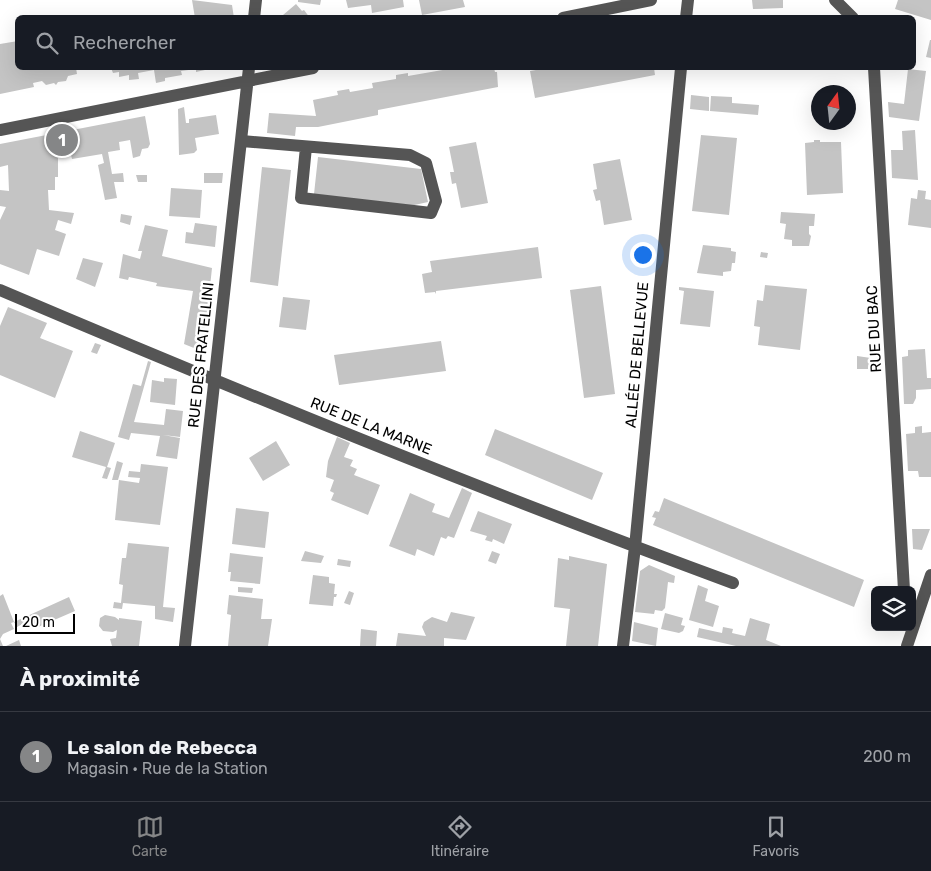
<!DOCTYPE html>
<html lang="fr">
<head>
<meta charset="utf-8">
<style>
	body { margin:0; font-family:Rubik,sans-serif; background:#242831; color:#f1f3f6 }
	.controls { position:absolute; right:15px; bottom:15px; display:grid; overflow:hidden; border-radius:8px; box-shadow:0 5px 20px #0002 }
	.controls button { width:45px; height:45px; display:grid; place-items:center; padding:0; border:0; border-bottom:1px solid #363941; background:#171b24; color:#f1f3f6; font:25px sans-serif }
	.compass { position:absolute; left:811px; top:85px; width:45px; height:45px; border-radius:50%; background:#171b24; box-shadow:0 5px 20px #0002; rotate:15deg }
	.scale { position:absolute; left:15px; bottom:12px; width:60px; box-sizing:border-box; padding-left:5px; border:2px solid #000; border-top:0; font-size:14px; line-height:18px; white-space:nowrap; color:#000; -webkit-text-stroke:4px #fff; paint-order:stroke }
	.you { position:absolute; left:642px; top:254px; width:18px; height:18px; margin:-12px; border:4px solid #fff; border-radius:50%; background:#1a73e8; box-shadow:0 0 0 8px #1a73e833 }
	.badge { display:grid; place-items:center; width:32px; height:32px; border-radius:50%; background:#858687; color:#fff; font-size:16px; font-weight:700 }
	.pin { position:absolute; translate:-50% -50%; border:2px solid #fff; box-shadow:0 1px 5px #0006 }
	.list { margin:0; padding:0; list-style:none }
	h2 { display:flex; justify-content:space-between; align-items:center; height:65px; margin:0; padding:0 20px; font-size:21px }
	h2 small { font-size:16px; font-weight:400; color:#9ea1a6 }
	.list li { display:grid; grid-template-columns:32px 1fr auto; gap:15px; align-items:center; box-sizing:border-box; height:90px; padding:0 20px; border-top:1px solid #363941 }
	.list b { display:block; font-size:19px; white-space:nowrap }
	.list p { margin:0; font-size:16px; white-space:nowrap; color:#9ea1a6 }
	.list em { font-size:16px; font-style:normal; color:#9ea1a6 }
	.icon { flex:none; width:28px; height:28px; fill:none; stroke:currentColor; stroke-width:2; stroke-linecap:round; stroke-linejoin:round }
	.map { position:relative; flex:none; width:931px; height:646px; overflow:hidden }
	.search { position:absolute; background:#171b24; box-shadow:0 5px 20px #0002; left:15px; right:15px; top:15px; height:55px; display:flex; align-items:center; gap:12px; box-sizing:border-box; padding:0 18px; border-radius:8px; color:#9ea1a6; font-size:19px }
	.sheet { height:155px; background:#171b24 }
	nav { display:flex; justify-content:space-around; align-items:center; box-sizing:border-box; height:70px; border-top:1px solid #363941; background:#171b24; font-size:14px; color:#9ea1a6 }
	nav a { display:grid; justify-items:center; gap:2px }
	nav .on { color:#858687 }
	.map>svg:first-child { display:block }
	.building { fill:#c4c4c4 }
	.lines { fill:none; stroke-linecap:round; stroke-linejoin:round }
	.minor { stroke:#555; stroke-width:12 }
	.labels { text-anchor:middle; stroke-width:5; stroke-linejoin:round; paint-order:stroke }
	.street-label { font-size:15px; fill:#000; stroke:#fff }
</style>
</head>
<body>
<div class="map">
<svg width="931" height="646" viewBox="0 0 931 646">
	<rect width="100%" height="100%" fill="#fff"/>
	<path class="building" d="M192 0 232 5 234 18H195Z
		M298 0H321L320 5 298 2Z
		M346 0H403L404 7 372 13 371 5 348 8Z
		M419 0H463L465 7 422 15Z
		M752 0H783V8L753 9Z
		M898 0H931V20L895 9Z
		M296 4 302 11 304 10 310 18H286L283 15Z
		M930 40H931V58L926 57Z
		M18 41V68H76L77 74 68 76 66 81 58 82 56 85 54 83 46 85 42 81 33 83 34 87 0 94V44Z
		M111 68H214L196 72V69L181 71 182 75 165 78V81L156 83 154 70 138 73 139 79 129 80V75L119 77V72L113 73Z
		M454 68H494L495 72H497L498 87 378 110V115L318 127H296L295 136 267 133 269 113 316 116 313 100 338 95 337 91 349 89 350 92 373 88 372 83 396 79V75L408 73V76Z
		M548 68H654L655 75 535 98 530 71Z
		M908 69 926 71 919 121 889 117 888 102 904 104Z
		M691 95 709 97V111L690 109Z
		M711 96 732 97V103L759 105 758 115 710 111Z
		M184 107 186 123H189V119L216 115 219 134 195 138 197 150 194 153 179 155 178 109Z
		M145 116 150 144 148 148 142 149 140 156 133 158 130 140 119 142 120 150 108 152 112 174 123 173 124 182H114L117 198 105 200 98 165 104 163 102 154 72 159 71 155 58 158V177H55V190H48L49 210 74 213 71 224 58 220 55 230 66 234 59 256 37 249 29 275 0 264V220L6 207 0 206V190L9 191 8 165 0 167V144Z
		M915 130 918 180 892 178 891 150H903L902 131Z
		M701 135 737 138 729 215 692 211Z
		M814 140H820V142H841L843 193 807 195 805 143 814 142Z
		M476 142 488 203 461 208 456 183 452 184 450 172H454L449 147Z
		M318 157 421 169 428 202 410 206 314 194Z
		M620 159 632 220 604 225 600 200 596 201 593 190 597 189 593 164Z
		M262 167 291 170 278 286 250 282Z
		M204 173H223L222 183H204Z
		M136 175H147V182H138Z
		M171 188 202 190 200 218 169 216Z
		M918 190 926 191 925 199 931 200V228L908 225 911 198 917 199Z
		M781 212 815 214 814 226H809V234L811 236 809 246H792V240L784 239 786 224 780 223Z
		M121 214 132 216 130 225 120 222Z
		M195 223 217 226 215 247 185 243 186 232 193 233Z
		M145 225 168 230 162 256 212 268 204 342 194 348 184 344 193 291 156 286 157 283 129 277 128 280 119 278 123 254 140 259 142 251H138Z
		M703 245 731 248V251L736 252 735 263H732L731 271 723 272V276L697 273Z
		M538 247 542 278 436 291V294L435 292 425 293 422 274 432 272 430 261Z
		M761 252 768 253 767 258 760 257Z
		M83 258 103 263 95 287 76 279Z
		M765 285 807 289 800 350 758 345 760 327 754 326 757 300 763 301Z
		M601 286 615 394 584 398 570 290Z
		M679 287 714 291 710 327 680 324 684 291 679 290Z
		M283 297 310 300 306 330 279 327Z
		M8 307 47 323 40 338 73 351 55 398 0 375V326Z
		M441 341 446 371 339 385 334 355Z
		M95 343 101 345 97 354 91 352Z
		M925 349 927 378H931V389L916 390V398L913 404H904L902 357 908 356V350Z
		M857 356 871 358 872 369H857Z
		M148 361 151 362 134 422 164 425 166 409 183 411 180 437 163 435 180 438 177 459 156 456 160 436 131 433 129 440 118 437 133 384 141 386Z
		M164 378 177 379 175 405 150 402 152 380 164 382Z
		M922 426V433L931 432V477H919L918 471H908L906 434 915 433V427Z
		M495 429 603 473 592 500 485 455Z
		M80 431 115 443 107 467 111 468 107 479 102 478 106 467 72 457Z
		M337 437 350 443 344 457 353 460 350 466 357 469 354 475 380 485 368 515 331 500 334 493 330 491 334 480 326 477 328 461Z
		M276 441 290 465 263 481 249 458Z
		M117 461 123 463 118 480H112Z
		M141 464 168 467 160 525 115 520 119 480 139 483 140 478 128 477 129 471 140 472Z
		M462 488 472 493 454 538 448 536 446 539 441 537 434 556 417 549 415 556 389 546 410 493 435 504 432 512 449 518Z
		M664 498 864 580 854 607 653 525 656 518 652 517 655 511 659 512Z
		M236 508 269 512 265 548 232 544Z
		M478 511 512 524 504 544 493 539 492 542 485 540 487 536 470 531Z
		M912 529H930L922 550 913 549Z
		M128 543 169 547 163 607 175 608 173 622 155 619V606L123 603 122 609 113 608 114 602 121 603 123 585 119 584 122 558H126Z
		M305 551 324 556 321 563 301 561Z
		M492 551 500 554 496 564 488 561Z
		M230 553 263 557 260 584 230 581 231 572H228Z
		M569 556 607 564 598 646H566L570 609 554 607 558 558 569 560Z
		M338 559 351 561 350 567 337 565Z
		M649 565 675 576 674 583 668 582 665 608 662 611 655 610 654 614 635 612 640 571Z
		M313 575 329 577V583L335 584 334 594H337L336 597H334L333 606 309 604Z
		M698 585 708 589 705 601 719 606 713 627 689 620Z
		M238 587 253 588 252 593 238 592Z
		M349 591 354 593 350 605 344 603Z
		M3 594 14 622 69 597 75 611 38 627 28 621 17 627 14 622 11 623 14 629 3 634 0 639 3 646H0V596Z
		M229 595 263 599 261 619H272L268 646H228L231 615 227 614Z
		M451 612 475 617 466 640 444 638V646H396L398 633 426 636 422 627 424 622 432 617 447 622Z
		M665 613 683 618 681 625 685 626 683 631 679 633 661 629Z
		M105 615 115 617 119 620V618L142 621 139 646H112L110 639 116 638 117 630 113 632 103 631 99 626 100 618Z
		M750 618 770 624 766 640 781 646H736L697 637 699 628 722 633 723 627 733 629 732 633 745 636Z
		M634 622 658 628 656 646 632 641Z
		M361 629 377 631 376 646H360Z
		M19 640 21 646H6Z"/>
	<g class="lines">
		<path class="minor" d="M835 0 853 18
			M254 18 256 0
			M563 18 651 0
			M686 18 688 0
			M874 68 904 590
			M0 130 313 68
			M242 141 410 155 426 163 436 201 431 213 301 198 306 147
			M0 290C242 393 486 492 733 583
			M185 646 249 68
			M623 646 635 547 681 68
			M907 646 931 575"/>
	</g>
	<g class="labels">
		<g class="street-label">
			<text transform="translate(874 329) rotate(-93)" y="5">RUE DU BAC</text>
			<text transform="translate(201 355) rotate(-84)" y="5">RUE DES FRATELLINI</text>
			<text transform="translate(637 355) rotate(-85)" y="5">ALLÉE DE BELLEVUE</text>
			<text transform="translate(371 426) rotate(22)" y="5">RUE DE LA MARNE</text>
		</g>
	</g>
</svg>
<div class="controls">
<button><svg class="icon" aria-label="layers" viewBox="0 0 24 24"><path d="M12 4l9 5-9 5-9-5zM3 14l9 5 9-5"/></svg></button>
</div>
<svg class="compass" viewBox="-18 -18 36 36"><path d="M0-13l5 13h-10z" fill="#e53935"/><path d="M0 13l5-13h-10z" fill="#9ea1a6"/></svg>
<div class="scale">20 m</div>
<div class="you"></div>
<div class="pin badge" style="left:62px;top:140px">1</div>
<div class="search"><svg class="icon" aria-label="search" viewBox="0 0 24 24"><circle cx="10" cy="10" r="6"/><path d="M15 15l6 6"/></svg>Rechercher</div>
</div>
<section class="sheet">
<h2>À proximité<small></small></h2>
<ul class="list">
<li><span class="badge">1</span><div><b>Le salon de Rebecca</b><p>Magasin · Rue de la Station</p></div><em>200 m</em></li>
</ul>
</section>
<nav>
<a class="on"><svg class="icon" aria-label="map" viewBox="0 0 24 24"><path d="M3 6l6-2 6 2 6-2v14l-6 2-6-2-6 2zM9 4v14M15 6v14"/></svg>Carte</a>
<a><svg class="icon" aria-label="directions" viewBox="0 0 24 24"><path d="M12 3l9 9-9 9-9-9zM9 14v-3h6M13 9l2 2-2 2"/></svg>Itinéraire</a>
<a><svg class="icon" aria-label="saved" viewBox="0 0 24 24"><path d="M7 4h10v16l-5-4-5 4z"/></svg>Favoris</a>
</nav>
</body>
</html>
